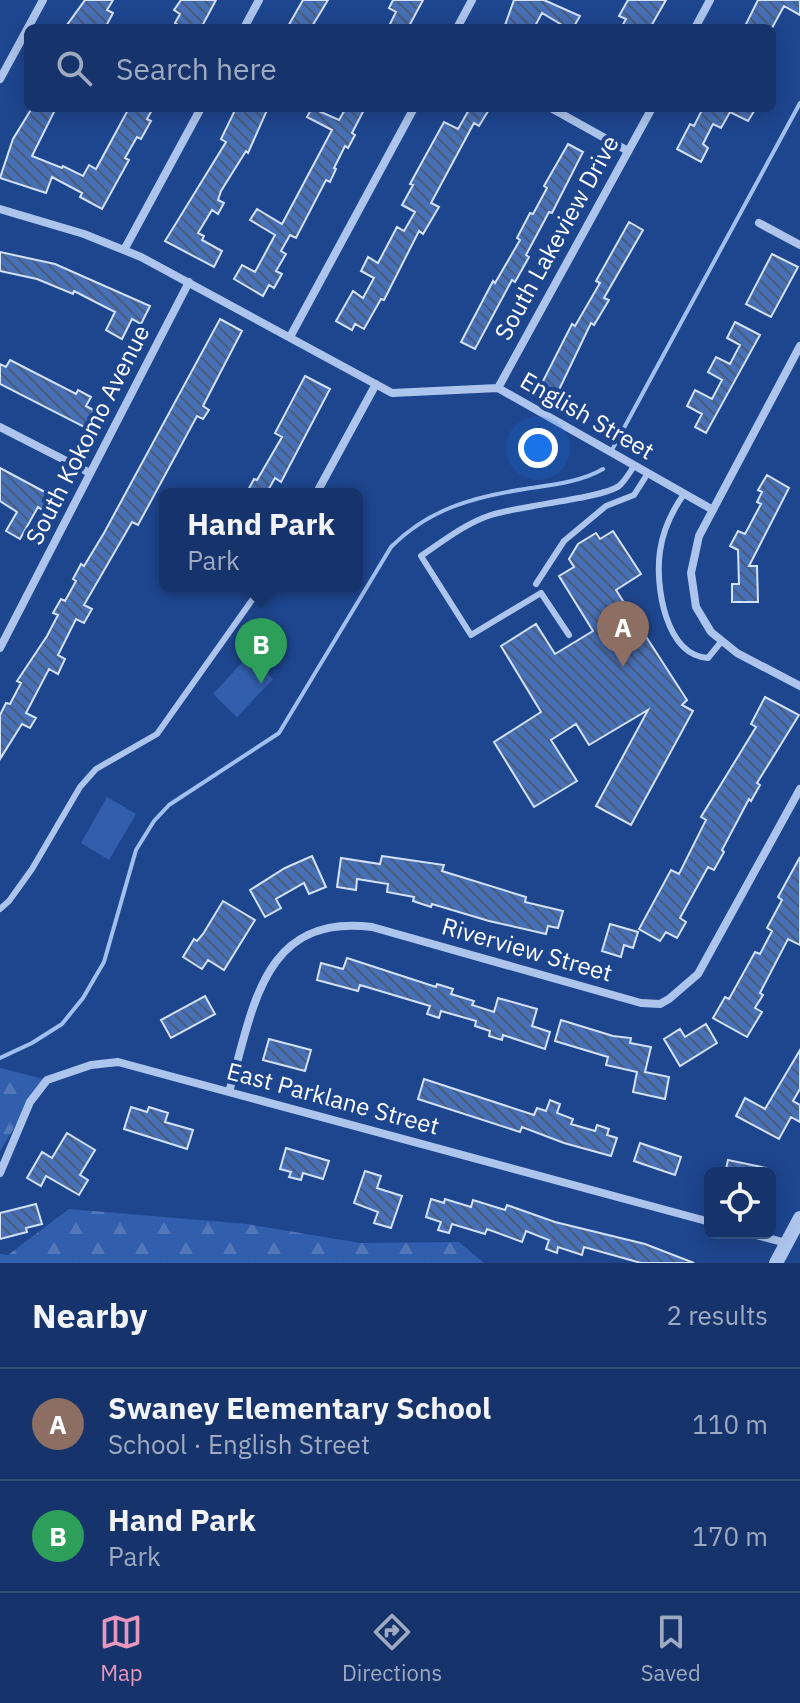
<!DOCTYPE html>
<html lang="en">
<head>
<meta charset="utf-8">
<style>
	body { margin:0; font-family:"IBM Plex Sans",sans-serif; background:#233f73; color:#f1f3f6 }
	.controls { position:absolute; right:24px; bottom:24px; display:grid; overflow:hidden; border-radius:12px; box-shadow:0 4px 20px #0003 }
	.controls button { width:72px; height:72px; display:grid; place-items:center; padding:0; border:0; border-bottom:2px solid #354f7e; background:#16346b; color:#f1f3f6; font:40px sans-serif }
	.you { position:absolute; left:538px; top:448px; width:28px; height:28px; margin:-20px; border:6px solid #fff; border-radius:50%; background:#1a73e8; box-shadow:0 0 0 12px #1a73e833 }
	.badge { display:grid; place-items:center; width:52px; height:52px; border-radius:50%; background:#e797bd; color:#fff; font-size:26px; font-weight:700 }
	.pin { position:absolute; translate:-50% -66px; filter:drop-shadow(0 2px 4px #0008) }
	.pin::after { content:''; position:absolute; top:42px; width:28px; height:24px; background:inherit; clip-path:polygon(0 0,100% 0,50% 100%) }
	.popup { position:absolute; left:159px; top:488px; width:204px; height:104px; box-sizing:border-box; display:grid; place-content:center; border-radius:12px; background:#16346b; filter:drop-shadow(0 2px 6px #0005); font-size:26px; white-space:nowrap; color:#9eaac1 }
	.popup b { font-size:30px; color:#f1f3f6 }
	.popup::after { content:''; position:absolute; left:50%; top:100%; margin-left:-16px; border:16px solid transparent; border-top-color:#16346b }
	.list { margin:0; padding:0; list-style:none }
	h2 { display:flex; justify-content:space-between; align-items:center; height:104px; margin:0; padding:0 32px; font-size:34px }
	h2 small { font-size:26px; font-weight:400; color:#9eaac1 }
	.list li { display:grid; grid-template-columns:52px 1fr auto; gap:24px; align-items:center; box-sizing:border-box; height:112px; padding:0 32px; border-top:2px solid #354f7e }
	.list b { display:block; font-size:30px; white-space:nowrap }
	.list p { margin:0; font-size:26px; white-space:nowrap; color:#9eaac1 }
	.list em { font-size:26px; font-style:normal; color:#9eaac1 }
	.icon { flex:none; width:44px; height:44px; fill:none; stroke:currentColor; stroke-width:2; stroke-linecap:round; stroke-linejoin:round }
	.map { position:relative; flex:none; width:800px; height:1263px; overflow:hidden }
	.search { position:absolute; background:#16346b; box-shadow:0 4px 20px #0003; left:24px; right:24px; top:24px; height:88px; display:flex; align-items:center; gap:20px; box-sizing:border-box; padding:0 28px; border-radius:12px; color:#9eaac1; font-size:30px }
	.sheet { height:328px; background:#16346b }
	nav { display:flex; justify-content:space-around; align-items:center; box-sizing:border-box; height:112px; border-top:2px solid #354f7e; background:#16346b; font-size:22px; color:#9eaac1 }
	nav a { display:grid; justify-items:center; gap:4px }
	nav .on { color:#e797bd }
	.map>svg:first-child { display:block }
	.green { fill:#325fad }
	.forest { fill:url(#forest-firs) }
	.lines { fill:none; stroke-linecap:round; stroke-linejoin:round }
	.stream { stroke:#a1bfef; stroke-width:4 }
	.building { fill:url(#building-back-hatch); stroke:#d3e1f9; stroke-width:2 }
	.service { stroke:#adc5ed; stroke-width:6 }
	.minor { stroke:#adc5ed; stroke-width:8 }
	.tertiary { stroke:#adc5ed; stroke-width:14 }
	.labels { text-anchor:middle; stroke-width:8; stroke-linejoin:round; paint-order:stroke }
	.street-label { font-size:24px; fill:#fff; stroke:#1e468f }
</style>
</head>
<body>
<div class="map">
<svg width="800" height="1263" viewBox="0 0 800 1263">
	<defs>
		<pattern id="forest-firs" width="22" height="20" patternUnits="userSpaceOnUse" patternTransform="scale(2)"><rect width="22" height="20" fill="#325fad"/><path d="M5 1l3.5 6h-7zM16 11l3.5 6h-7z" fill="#5177b9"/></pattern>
		<pattern id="building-back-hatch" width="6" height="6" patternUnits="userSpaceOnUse" patternTransform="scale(2)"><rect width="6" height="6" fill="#4770b7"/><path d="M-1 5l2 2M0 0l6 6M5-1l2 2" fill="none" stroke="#4a5c7c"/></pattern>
	</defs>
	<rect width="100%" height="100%" fill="#1e468f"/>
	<path class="green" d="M249 655 273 679 237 717 213 694Z
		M107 797 136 814 109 860 81 843Z"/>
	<path class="forest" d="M0 1068 47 1080 30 1102 0 1151Z
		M69 1209 247 1224 360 1243 459 1242 484 1263H0V1254L8 1255Z"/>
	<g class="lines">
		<path class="stream" d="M612 450 800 103
			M0 1058 32 1043 62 1024 83 998 104 962 136 850 154 821 169 805 279 733 391 547C429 509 473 497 525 489 551 485 581 482 603 469"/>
	</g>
	<path class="building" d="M85 0H113L107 10 113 13 105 28H73L67 25Z
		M181 0H216L201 28H183L175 23 180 14 174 10Z
		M303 0H328L311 28H287Z
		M393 0H423L408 28H388L396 12 389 8Z
		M514 0H544L580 16 573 28H567L542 13 534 28H504Z
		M628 0H666L650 28H621L626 19 619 16Z
		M758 0H800V15L784 6 772 28H744Z
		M32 108H56L32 156 62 168 63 166 83 176 89 165 96 169 129 108H153L147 119 151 121 141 139 137 137 125 158 129 160 102 209 80 197 82 193 52 177 46 193 0 178 13 139Z
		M236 108H268L248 153 246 151 221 191 218 200 224 203 218 214 212 210 198 233 204 236 202 240 222 251 214 267 165 241 226 142 221 139Z
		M312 108 339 120 346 108H365L352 133 355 135 348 148 345 146 334 168 336 169 330 182 326 180 296 238 290 235 281 251 286 254 276 271 282 274 274 288 269 285 263 296 234 279 242 265 255 272 275 235 250 220 257 209 282 224 332 130 307 117Z
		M470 108H490L479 126 474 123 431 203 439 207 423 234 419 231 384 300 381 299 364 329 355 324 352 330 336 321 353 291 363 298 374 278 361 271 368 257 378 263 397 227 404 231 415 212 402 205 413 185 410 184 444 122 458 129Z
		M703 108H756L748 121 730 112 721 128 713 124 703 144 708 148 701 162 677 149 690 124 694 126Z
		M568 144 583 152 552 213 549 212 526 255 529 257 515 282 512 280 475 349 461 342 493 281 495 283 520 240 517 238 530 213 533 214 547 188 544 186Z
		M629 222 643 230 604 298 609 300 594 325 591 323 557 394 541 385 572 324 575 326 600 283 596 281Z
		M0 252 55 264 150 306 141 324 132 319 122 339 106 330 115 312 74 291 73 294 37 279 0 271Z
		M772 254 798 267 771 317 746 304Z
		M220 319 242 331 203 406 209 410 203 419 197 416 138 525 132 522 84 605 92 609 84 623 76 619 58 655 65 659 58 674 49 669 26 713 36 718 30 728 22 724 0 759V715L6 703 10 704 21 683 17 681 47 636 58 615 53 613 61 599 65 601 76 581 73 579 81 564 84 566 104 533Z
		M735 322 760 335 706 433 695 427 702 414 687 406 695 390 712 399 722 380 708 372 716 357 730 364 740 345 727 338Z
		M10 360 76 394 78 390 91 397 86 406 101 414 92 431 0 384V364L6 367Z
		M305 376 330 389 281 482 275 478 266 494H246L254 479 257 480 282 437 275 433Z
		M0 468 56 498 47 513 38 507 20 539 6 531 17 512 0 501Z
		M767 475 789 488 749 566H757L758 602H732V584H739L738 550 730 546 738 531 745 534 761 504 757 502 762 492 758 490Z
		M613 531 641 574 616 590 687 700 682 705 693 711 631 825 596 806 648 710 589 745 576 724 551 740 577 781 534 807 494 742 541 712 501 646 536 624 555 654 593 631 559 576 574 567 569 559 578 544 596 533 600 539Z
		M765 697 799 715 757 783 760 785 751 801 749 799 722 850 724 852 714 870 708 867 680 918 686 922 677 938 666 932 660 941 639 929 671 870 679 874 706 820 701 817 756 727 751 724Z
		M312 856 326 887 309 894 304 883 276 899 281 908 265 917 250 890 285 868Z
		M382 856 444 865 442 871 526 897 525 902 563 911 558 928 548 926 546 934 489 921 432 904 431 907 413 901 414 897 387 892 388 884 357 879 356 890 337 887 341 858 380 864Z
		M800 857V945L788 939 760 993 763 995 755 1008 762 1012 747 1037 713 1018 725 997 729 999 755 952 760 954 772 931 767 928 782 900 778 897Z
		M223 901 255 920 224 970 208 960 202 969 183 957 194 939 197 941 203 934Z
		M610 924 638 932 633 948 624 945 621 957 602 951Z
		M347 958 436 987 437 984 453 989 451 994 474 1001 472 1005 494 1012 498 998 537 1009 532 1026 550 1032 545 1049 503 1035 502 1040 489 1036 490 1031 475 1026 476 1021 441 1011 439 1018 427 1014 430 1006 360 985 358 991 317 980 321 963 343 969Z
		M205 996 215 1014 171 1038 161 1020Z
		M561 1020 613 1036 631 1038 630 1043 651 1047 645 1072 669 1077 665 1099 633 1092 637 1072 606 1065 608 1057 555 1041Z
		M706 1024 717 1043 680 1066 664 1039 680 1029 685 1037Z
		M269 1039 311 1050 305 1071 263 1060Z
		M800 1050V1089L793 1101 800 1105V1122L791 1117 779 1139 736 1116 745 1098 765 1109Z
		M424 1079 534 1115 537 1108 546 1111 550 1100 560 1104 557 1113 573 1119 571 1124 595 1131 597 1125 609 1129 607 1135 617 1138 611 1156 564 1143 522 1127 520 1132 418 1099Z
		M131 1107 147 1112 149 1107 168 1113 165 1122 193 1130 187 1149 124 1129Z
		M67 1133 95 1150 80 1175 88 1180 79 1195 46 1176 41 1186 27 1178 42 1152 52 1158Z
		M640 1143 681 1157 675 1175 634 1161Z
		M286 1148 329 1161 323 1179 303 1173 301 1180 289 1177 291 1172 280 1169Z
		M728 1160 766 1168 765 1173H725Z
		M365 1171 381 1176 377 1188 402 1196 391 1228 374 1223 378 1212 354 1203Z
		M431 1199 444 1203 445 1199 471 1207 473 1200 505 1210 507 1205 555 1222 645 1244 694 1263H641L584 1247 582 1255 558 1247 557 1253 546 1249 549 1240 526 1231 522 1242 487 1229 485 1234 452 1224 449 1233 438 1230 441 1222 426 1217Z
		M36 1204 42 1224 26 1228 27 1232 0 1239V1213Z"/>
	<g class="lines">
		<path class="service" d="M684 494C672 511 663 530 660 551 655 585 665 655 708 658L721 642
			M536 584 564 541 606 506 634 495 648 473
			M569 635 541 593 471 635 421 556C443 541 466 523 491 515 518 506 603 498 619 486 625 481 630 472 634 466
			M0 909 9 901 32 869 80 787 96 769 157 734 262 586"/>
		<path class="minor" d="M244 28 259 0
			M457 28 472 0
			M695 28 710 0
			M0 79 43 0
			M551 108 628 151
			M0 209 84 234 141 257 392 393 498 388 713 510
			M759 223 800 245
			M124 250 201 108
			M290 337 414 108
			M800 346 699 536 691 573 696 607 711 632 737 653 800 686
			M498 388 652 108
			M0 427 90 473
			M316 494 376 384
			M0 648 189 282
			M229 1092C253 1010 262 913 372 927L641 1003 660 1004 669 999 698 974 800 789
			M0 1173 30 1102 47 1080 91 1065 118 1062 710 1222
			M749 1233 786 1243"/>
		<path class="tertiary" d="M776 1263 800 1218"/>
	</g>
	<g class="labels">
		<g class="street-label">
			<text transform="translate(557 238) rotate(-61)" y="8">South Lakeview Drive</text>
			<text transform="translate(587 416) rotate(30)" y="8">English Street</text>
			<text transform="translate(88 435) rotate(-63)" y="8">South Kokomo Avenue</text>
			<text transform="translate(527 950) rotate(16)" y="8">Riverview Street</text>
			<text transform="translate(333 1099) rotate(15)" y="8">East Parklane Street</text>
		</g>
	</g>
</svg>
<div class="controls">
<button><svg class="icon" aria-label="locate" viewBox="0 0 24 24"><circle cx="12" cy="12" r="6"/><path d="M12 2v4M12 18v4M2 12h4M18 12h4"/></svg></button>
</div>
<div class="you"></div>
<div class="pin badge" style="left:623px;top:667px;background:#8d6e63">A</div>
<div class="pin badge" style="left:261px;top:684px;background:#2e9e5b">B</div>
<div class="popup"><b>Hand Park</b>Park</div>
<div class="search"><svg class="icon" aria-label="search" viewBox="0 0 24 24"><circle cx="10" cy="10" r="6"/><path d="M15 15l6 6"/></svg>Search here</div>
</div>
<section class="sheet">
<h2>Nearby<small>2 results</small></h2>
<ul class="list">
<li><span class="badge" style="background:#8d6e63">A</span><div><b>Swaney Elementary School</b><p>School · English Street</p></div><em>110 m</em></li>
<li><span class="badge" style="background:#2e9e5b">B</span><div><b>Hand Park</b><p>Park</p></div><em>170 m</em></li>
</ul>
</section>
<nav>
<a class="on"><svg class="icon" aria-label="map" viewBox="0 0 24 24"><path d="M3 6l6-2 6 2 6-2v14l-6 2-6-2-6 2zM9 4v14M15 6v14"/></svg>Map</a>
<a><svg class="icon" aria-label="directions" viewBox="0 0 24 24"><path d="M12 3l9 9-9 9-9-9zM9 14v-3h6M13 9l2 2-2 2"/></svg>Directions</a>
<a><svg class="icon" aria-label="saved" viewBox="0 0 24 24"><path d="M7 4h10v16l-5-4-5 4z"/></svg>Saved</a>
</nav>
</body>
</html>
